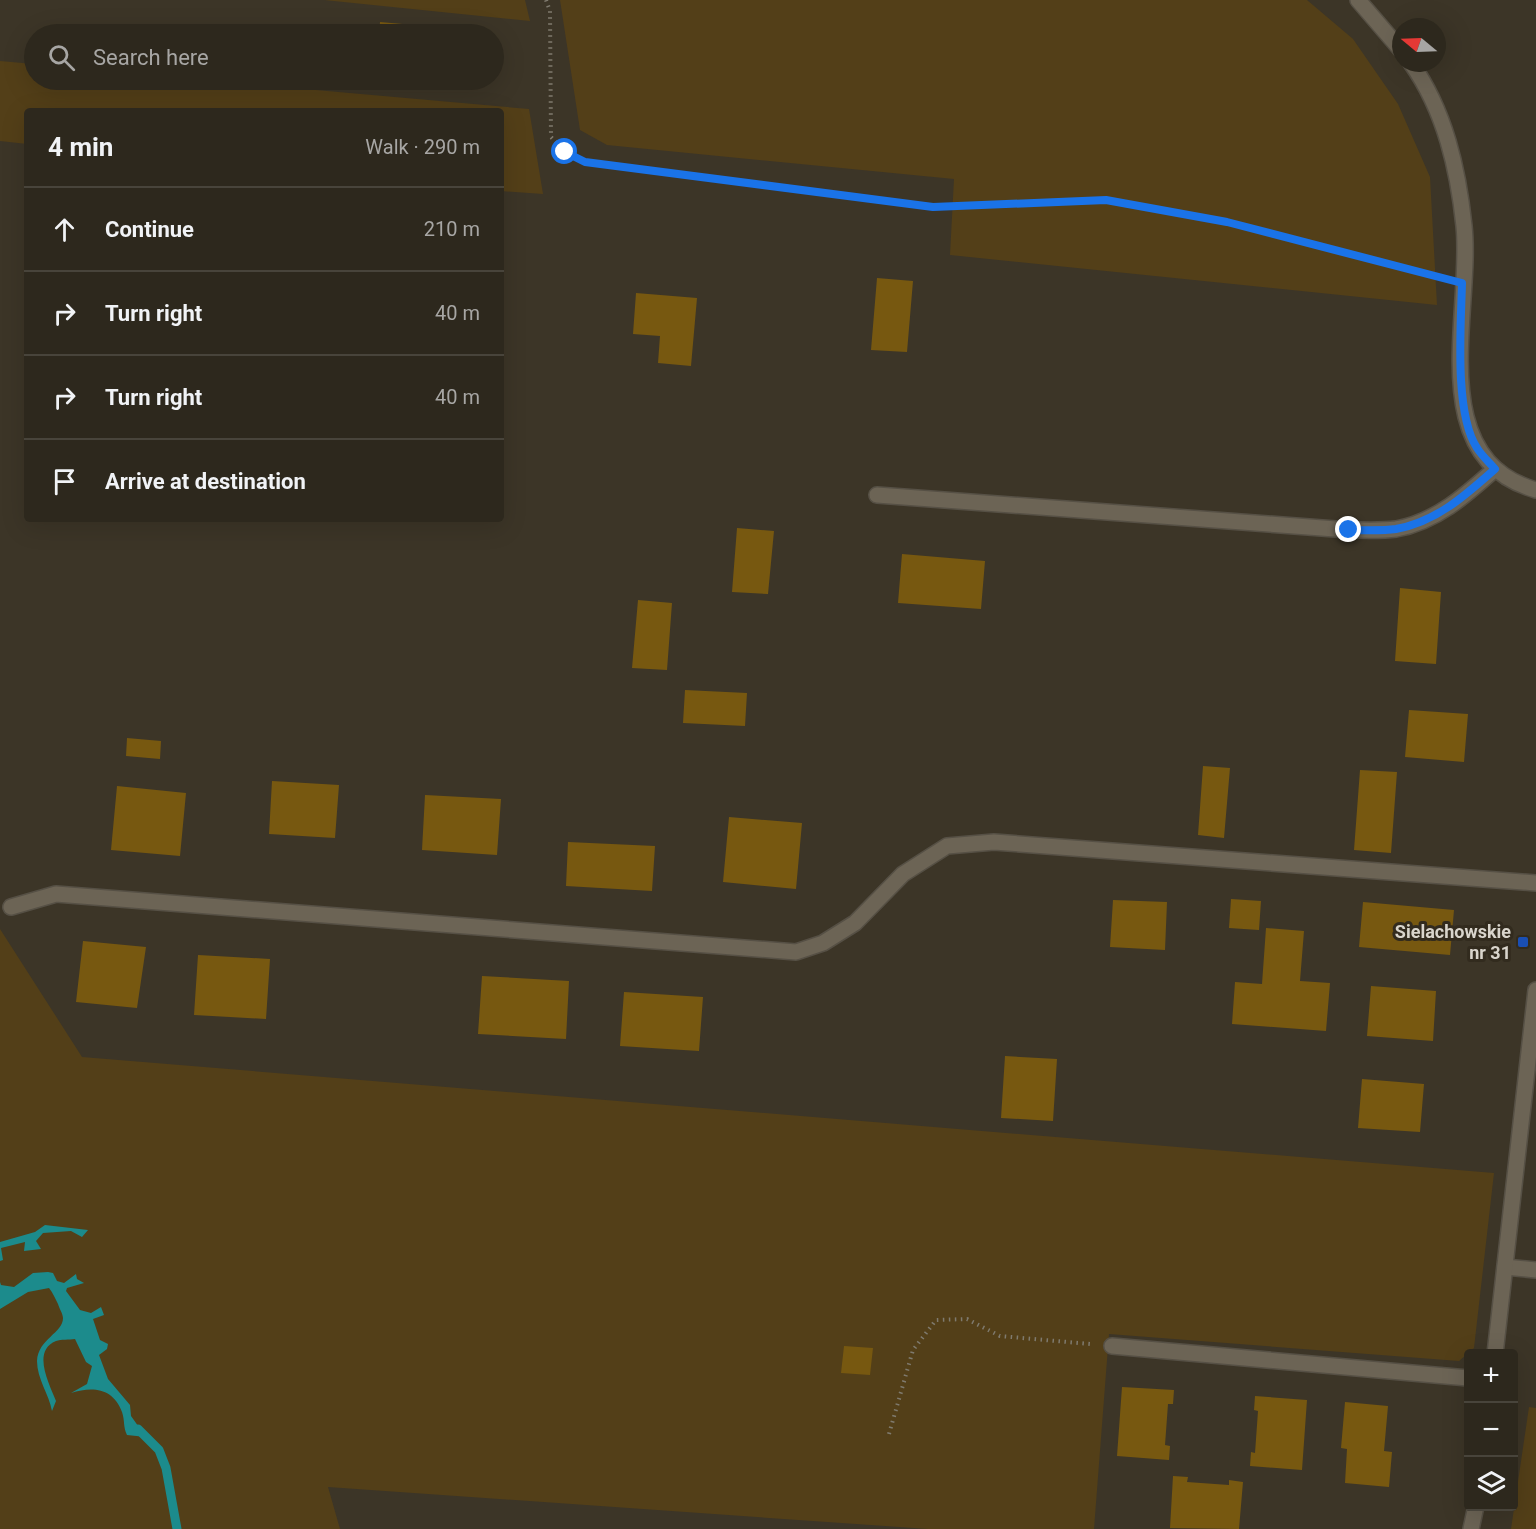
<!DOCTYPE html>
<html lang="en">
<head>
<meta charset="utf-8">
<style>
	body { margin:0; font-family:Roboto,sans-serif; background:#39342a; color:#f1f3f6 }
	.controls { position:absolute; right:18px; bottom:18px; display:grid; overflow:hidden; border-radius:6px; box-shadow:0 6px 24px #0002 }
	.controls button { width:54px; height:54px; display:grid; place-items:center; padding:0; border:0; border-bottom:2px solid #48443b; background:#2d281d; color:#f1f3f6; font:30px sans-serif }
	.compass { position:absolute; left:1392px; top:18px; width:54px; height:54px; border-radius:50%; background:#2d281d; box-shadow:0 6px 24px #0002; rotate:289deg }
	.stop { position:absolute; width:18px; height:18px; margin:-14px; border:4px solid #1a73e8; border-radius:50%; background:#fff }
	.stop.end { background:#1a73e8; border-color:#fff; box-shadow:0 2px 6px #0008 }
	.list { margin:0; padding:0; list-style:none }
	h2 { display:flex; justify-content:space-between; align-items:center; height:78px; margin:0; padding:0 24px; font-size:26px }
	h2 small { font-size:20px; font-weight:400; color:#a7a6a4 }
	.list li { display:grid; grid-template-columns:39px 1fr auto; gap:18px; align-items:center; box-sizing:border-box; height:84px; padding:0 24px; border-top:2px solid #48443b }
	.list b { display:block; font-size:22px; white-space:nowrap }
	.list em { font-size:20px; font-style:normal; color:#a7a6a4 }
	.icon { flex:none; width:33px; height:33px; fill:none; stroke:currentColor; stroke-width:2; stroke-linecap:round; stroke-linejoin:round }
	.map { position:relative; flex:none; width:1536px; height:1529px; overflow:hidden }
	.search { position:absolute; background:#2d281d; box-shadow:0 6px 24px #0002; left:24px; top:24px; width:480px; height:66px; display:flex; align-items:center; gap:15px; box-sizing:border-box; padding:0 21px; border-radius:33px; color:#a7a6a4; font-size:22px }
	.panel { position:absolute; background:#2d281d; box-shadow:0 6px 24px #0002; left:24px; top:108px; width:480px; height:414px; border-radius:6px }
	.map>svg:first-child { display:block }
	.green { fill:#533f18 }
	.water { fill:#1c8b8c }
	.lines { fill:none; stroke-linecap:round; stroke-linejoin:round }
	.stream { stroke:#1c8b8c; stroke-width:9 }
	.building { fill:#775810 }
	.minor-casing { stroke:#565045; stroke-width:18 }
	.tertiary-casing { stroke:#565045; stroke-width:18 }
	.path { stroke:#7f7a6e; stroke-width:4; stroke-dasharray:1.5 4.5; stroke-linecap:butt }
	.minor { stroke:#6c6455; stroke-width:15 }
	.tertiary { stroke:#6c6455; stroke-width:15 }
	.route { stroke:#1a73e8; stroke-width:8 }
	.transit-dot { fill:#1a4fb4; stroke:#322b1e; stroke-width:2 }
	.labels { text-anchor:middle; stroke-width:6; stroke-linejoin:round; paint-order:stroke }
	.poi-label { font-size:18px; font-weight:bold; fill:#d9d5cc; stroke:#322b1e; text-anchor:end }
</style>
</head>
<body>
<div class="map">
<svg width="1536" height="1529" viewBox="0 0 1536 1529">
	<rect width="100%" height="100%" fill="#3c3527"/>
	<path class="green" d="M324 0H525L530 21Z
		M560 0H1307L1353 39 1398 104 1430 177 1437 305 950 255 954 179 607 145 580 130Z
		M0 61 34 64V80H202L529 109 543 194 501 191V111H27V144L0 141Z
		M0 929 82 1057 1494 1173 1474 1348 1459 1361 1109 1334 1094 1529H928L328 1487 340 1529H0Z
		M1529 1407 1536 1408V1529H1511Z"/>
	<path class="water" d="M45 1225 88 1230 82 1237 71 1231 43 1233 36 1241 41 1249 24 1251 25 1242 1 1248 3 1260 0 1261V1242L35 1232Z
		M48 1272 53 1273 57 1281 64 1283 76 1274 77 1279 84 1283 67 1288 66 1291 80 1310 91 1313 101 1307 104 1315 93 1319 100 1340 108 1344 107 1349 99 1355 108 1379 130 1405 131 1416 146 1437 127 1435C123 1427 125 1421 122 1412 113 1388 93 1386 71 1393L87 1384 92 1366 86 1362 75 1339C69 1340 61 1339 56 1341 31 1351 50 1385 56 1401L52 1411C49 1394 37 1379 37 1361 38 1339 63 1333 63 1318 63 1314 59 1308 58 1304 55 1298 53 1293 49 1288L28 1292 0 1309V1282L1 1285 14 1287 33 1273Z"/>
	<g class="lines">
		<path class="stream" d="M138 1429 159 1450 166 1468 177 1529"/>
	</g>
	<path class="building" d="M380 22 425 26V34H379Z
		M440 80H464L463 83Z
		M877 278 913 281 907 352 871 350Z
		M636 293 697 298 691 366 658 363 660 336 633 334Z
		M737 528 774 531 768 594 732 592Z
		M902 554 985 561 981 609 898 603Z
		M1400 588 1441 592 1436 664 1395 661Z
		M638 600 672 603 667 670 632 668Z
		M685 690 747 693 745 726 683 723Z
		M1409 710 1468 714 1464 762 1405 757Z
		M127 738 161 741 160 759 126 756Z
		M1203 766 1230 768 1224 838 1198 835Z
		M1360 770 1397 772 1391 853 1354 850Z
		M272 781 339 785 335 838 269 834Z
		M117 786 186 793 180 856 111 850Z
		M425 795 501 799 497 855 422 850Z
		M729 817 802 823 796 889 723 882Z
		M568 842 655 846 652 891 566 886Z
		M1231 899 1261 901 1259 930 1229 928Z
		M1113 900 1167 902 1165 950 1110 947Z
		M1363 902 1454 910 1450 955 1359 947Z
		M1266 928 1304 931 1300 981 1330 983 1326 1031 1232 1024 1235 982 1262 984Z
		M83 941 146 947 137 1008 76 1002Z
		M198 955 270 959 266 1019 194 1015Z
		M482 976 569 981 566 1039 478 1034Z
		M1371 986 1436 991 1433 1041 1367 1036Z
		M624 992 703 997 699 1051 620 1046Z
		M1005 1056 1057 1059 1053 1121 1001 1118Z
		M1362 1079 1424 1084 1420 1132 1358 1128Z
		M844 1346 873 1348 870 1375 841 1373Z
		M1122 1387 1174 1390 1173 1404H1168L1165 1445 1170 1446 1169 1460 1117 1456Z
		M1255 1396 1307 1400 1302 1470 1250 1466 1251 1452 1255 1453 1258 1411 1254 1410Z
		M1345 1402 1388 1406 1384 1451 1392 1452 1389 1487 1345 1483 1347 1449 1341 1448Z
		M1173 1476 1188 1477 1187 1482 1229 1485V1480L1243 1482 1239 1529 1170 1528Z"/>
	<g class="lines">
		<g class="minor-casing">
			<path id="minor" d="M1358 0 1401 50
				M1411 63C1445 111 1458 169 1464 226 1473 311 1422 458 1536 490
				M877 495 1349 530C1364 530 1381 531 1396 529 1436 522 1466 495 1495 469
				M11 907 56 894 796 952 823 943 855 923 903 874 947 846 994 842 1536 883
				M1505 1267 1536 1270
				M1112 1346 1468 1378"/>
		</g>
		<g class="tertiary-casing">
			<path id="tertiary" d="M1495 1354 1536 990
				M1471 1529 1476 1506"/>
		</g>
		<path class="path" d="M546 0 550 11 551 137 565 152 585 162 933 207 1106 200 1227 222 1441 277
			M889 1434 913 1350 936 1320 967 1319 1000 1336 1090 1344"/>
		<use href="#minor" class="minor"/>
		<use href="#tertiary" class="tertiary"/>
	</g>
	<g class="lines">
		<path class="route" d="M565 152 585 162 933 207 1106 200 1227 222 1462 283C1461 325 1454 413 1477 448 1482 456 1489 462 1495 469 1466 495 1436 522 1396 529 1381 531 1365 530 1349 530"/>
	</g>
	<rect class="transit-dot" x="1517" y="936" width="12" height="12" rx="3"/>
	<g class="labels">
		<g class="poi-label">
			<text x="1511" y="938">Sielachowskie<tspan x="1511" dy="21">nr 31</tspan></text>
		</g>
	</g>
</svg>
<div class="controls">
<button>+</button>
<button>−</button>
<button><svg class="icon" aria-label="layers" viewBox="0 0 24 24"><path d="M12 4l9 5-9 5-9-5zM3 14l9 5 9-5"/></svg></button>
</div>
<svg class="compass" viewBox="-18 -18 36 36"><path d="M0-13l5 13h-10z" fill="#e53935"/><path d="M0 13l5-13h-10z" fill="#a7a6a4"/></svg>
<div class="stop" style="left:565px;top:152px"></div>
<div class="stop end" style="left:1349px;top:530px"></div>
<div class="search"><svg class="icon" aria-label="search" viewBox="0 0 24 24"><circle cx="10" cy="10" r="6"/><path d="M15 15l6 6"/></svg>Search here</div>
<section class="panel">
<h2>4 min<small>Walk · 290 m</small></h2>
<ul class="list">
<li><svg class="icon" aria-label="ahead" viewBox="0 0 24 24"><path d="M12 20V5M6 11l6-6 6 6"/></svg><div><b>Continue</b></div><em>210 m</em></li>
<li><svg class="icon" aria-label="right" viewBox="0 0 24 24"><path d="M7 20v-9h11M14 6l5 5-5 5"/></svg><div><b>Turn right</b></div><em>40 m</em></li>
<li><svg class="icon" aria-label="right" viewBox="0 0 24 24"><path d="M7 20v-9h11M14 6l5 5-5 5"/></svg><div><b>Turn right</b></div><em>40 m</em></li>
<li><svg class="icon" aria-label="arrive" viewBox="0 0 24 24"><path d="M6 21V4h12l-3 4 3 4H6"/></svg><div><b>Arrive at destination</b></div></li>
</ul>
</section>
</div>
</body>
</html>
